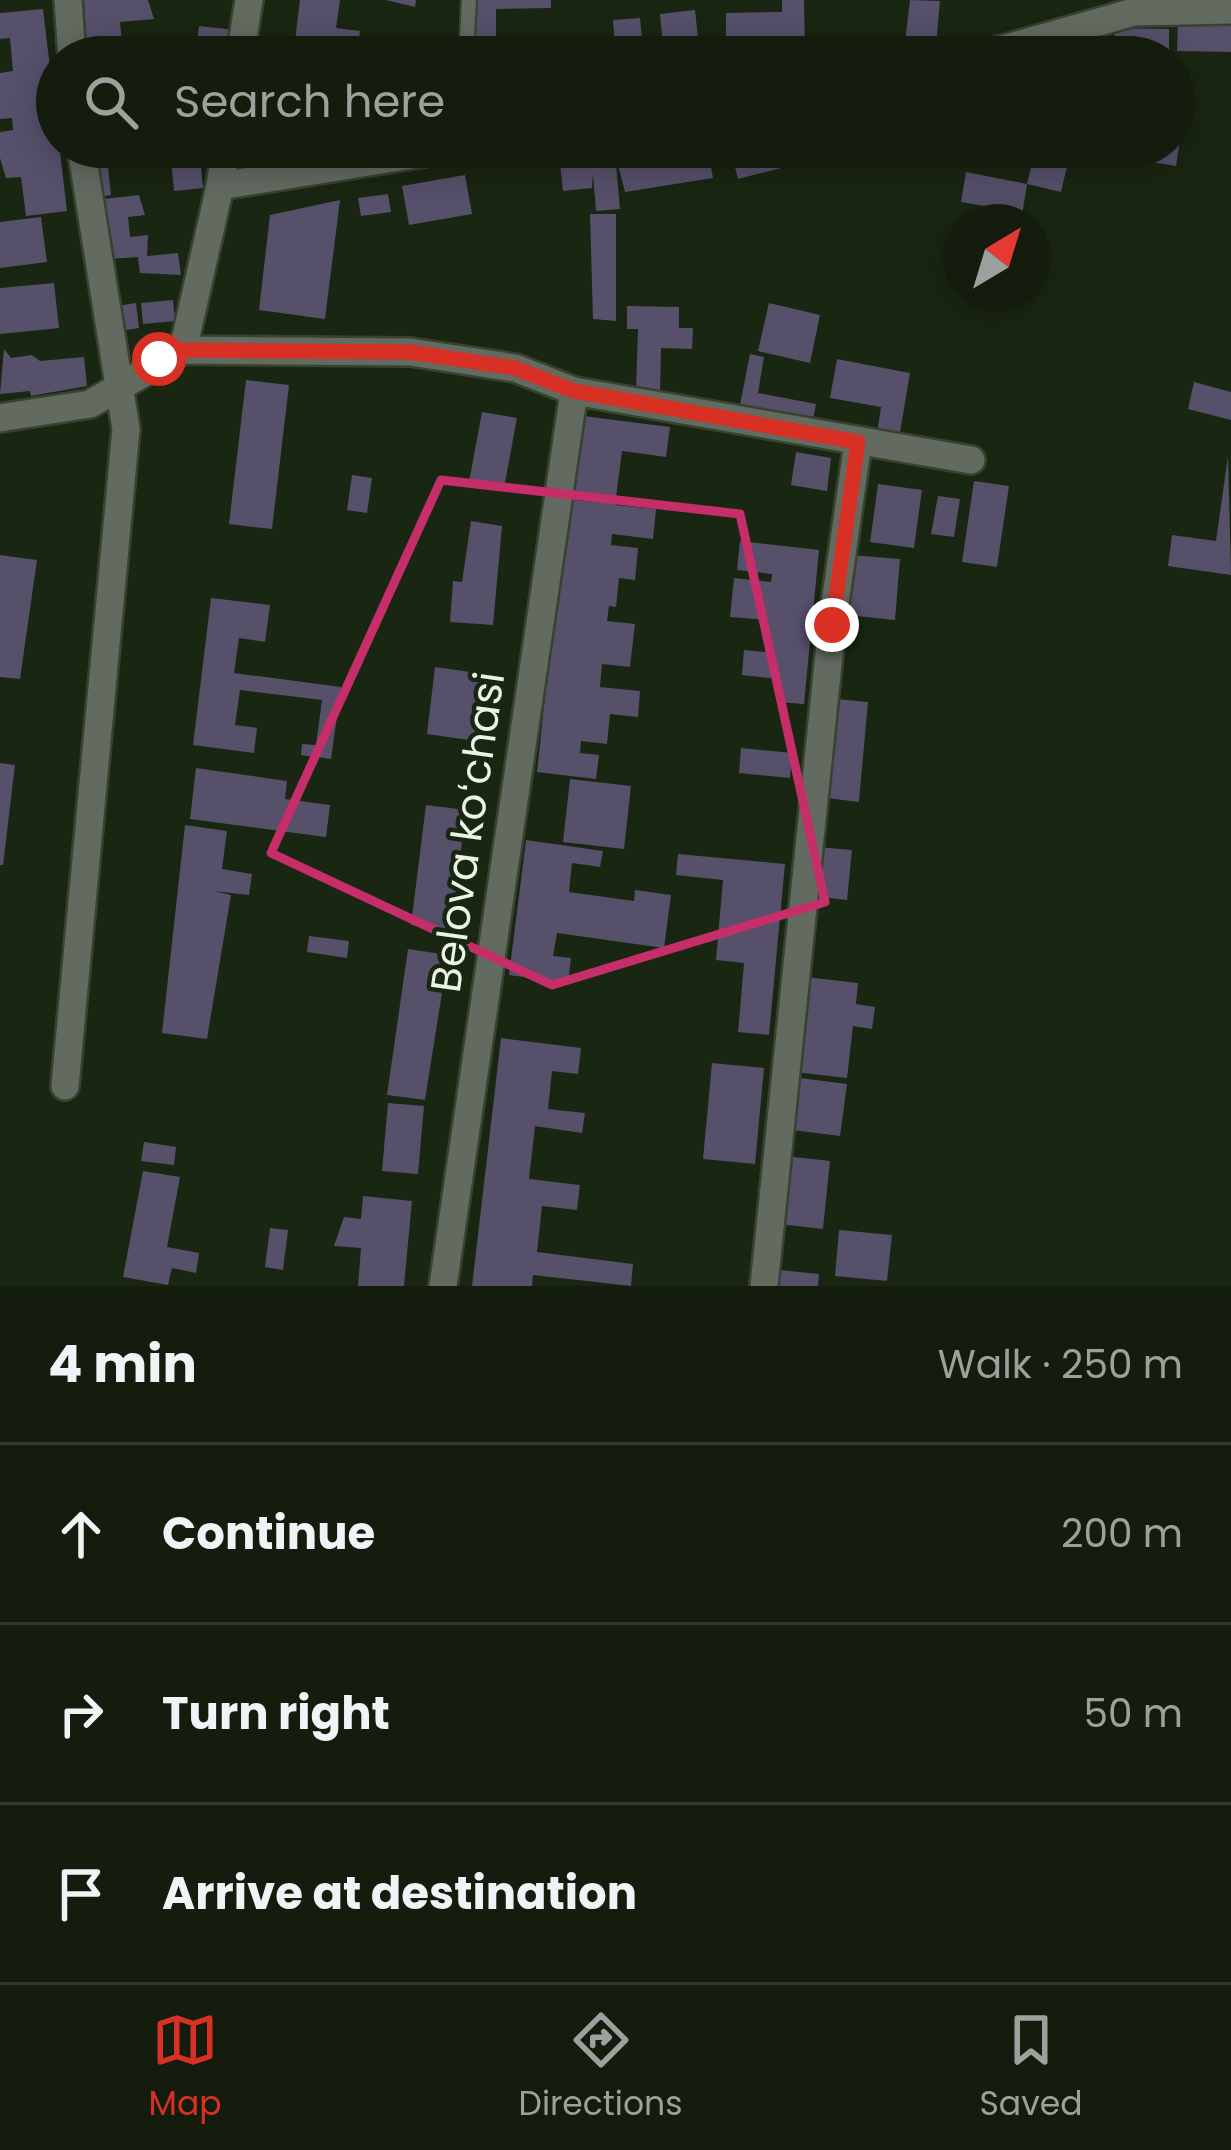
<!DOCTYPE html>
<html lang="en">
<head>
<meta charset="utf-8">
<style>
	body { margin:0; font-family:Poppins,sans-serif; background:#20291b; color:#f1f3f6 }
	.compass { position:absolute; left:943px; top:204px; width:108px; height:108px; border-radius:50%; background:#131c0d; box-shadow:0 6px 30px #0003; rotate:38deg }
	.stop { position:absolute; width:36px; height:36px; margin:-27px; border:9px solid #d93025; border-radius:50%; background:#fff }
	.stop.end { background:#d93025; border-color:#fff; box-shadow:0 3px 12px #0008 }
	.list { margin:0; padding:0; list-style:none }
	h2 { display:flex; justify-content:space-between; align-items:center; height:156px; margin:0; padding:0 48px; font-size:51px }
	h2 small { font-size:39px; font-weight:400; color:#9da19d }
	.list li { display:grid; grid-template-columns:78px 1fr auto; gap:36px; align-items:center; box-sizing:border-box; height:180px; padding:0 48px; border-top:3px solid #323a2e }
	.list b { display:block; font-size:45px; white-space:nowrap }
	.list em { font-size:39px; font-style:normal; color:#9da19d }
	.icon { flex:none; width:66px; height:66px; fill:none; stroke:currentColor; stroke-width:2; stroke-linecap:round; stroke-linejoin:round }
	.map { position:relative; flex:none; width:1231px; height:1286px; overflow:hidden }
	.search { position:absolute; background:#131c0d; box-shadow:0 6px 30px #0003; left:36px; right:36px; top:36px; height:132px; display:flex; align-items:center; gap:30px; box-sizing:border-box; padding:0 42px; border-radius:66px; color:#9da19d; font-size:45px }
	.sheet { height:696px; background:#131c0d }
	nav { display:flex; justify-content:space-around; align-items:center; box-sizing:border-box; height:168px; border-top:3px solid #323a2e; background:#131c0d; font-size:33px; color:#9da19d }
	nav a { display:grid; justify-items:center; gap:6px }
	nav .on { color:#d93025 }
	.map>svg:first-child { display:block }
	.building { fill:#56506b }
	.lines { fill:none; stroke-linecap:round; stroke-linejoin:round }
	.lane-casing { stroke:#36432f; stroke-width:18 }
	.street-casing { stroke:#36432f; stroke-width:32 }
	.lane { stroke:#636a60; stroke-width:14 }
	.street { stroke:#636a60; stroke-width:27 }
	.route { stroke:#d93025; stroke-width:15 }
	.marked { fill:none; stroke:#c62e69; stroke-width:9; stroke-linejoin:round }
	.labels { text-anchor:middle; stroke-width:9; stroke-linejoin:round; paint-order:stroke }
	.street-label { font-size:42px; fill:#eaf3e5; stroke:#192611 }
</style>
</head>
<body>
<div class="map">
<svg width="1231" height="1286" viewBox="0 0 1231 1286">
	<rect width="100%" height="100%" fill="#192611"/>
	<path class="building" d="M84 0H148L154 19 120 22 123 57H87Z
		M300 0H340L336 28 360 31 357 50 367 52V57H293Z
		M386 0H416L415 7Z
		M475 0H551V8L496 9V47L613 46 614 57H476Z
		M782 0H804L805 57H726V13L782 12Z
		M910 0 940 1 936 45 905 42Z
		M43 9 67 211 26 216 21 177 6 178 0 158V132L13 130 12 118 0 119V73L13 71 10 38 0 39V13Z
		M695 10 700 57H664L660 14Z
		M1178 15H1231V52L1177 51Z
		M640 18 644 57H616L613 20Z
		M199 26 235 30 231 57H172L197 43Z
		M1115 28 1169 29V57H1113Z
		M1054 36 1110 45 1107 57H1051Z
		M1174 84 1188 86 1176 166 1151 162 1153 147H1174Z
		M93 147H106L111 195 98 197Z
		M170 147H199L203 188 174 191Z
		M280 147H347L349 153 275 172Z
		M645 147H707L713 178 625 192 615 153Z
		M730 147H784L789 166 738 179Z
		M787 147H857L860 157 828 164 825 150 789 156Z
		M1036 147 1071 149 1061 192 1027 184Z
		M615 153 620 209 596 211 593 174 592 188 563 191 559 155Z
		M966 172 1027 184 1021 222H988L991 207 961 202Z
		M465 175 472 214 409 225 402 186Z
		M388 194 391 212 361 216 358 198Z
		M139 195 145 215 128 217 130 237 148 235 147 256 178 253 181 275 140 273 138 257 110 259 103 199Z
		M340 200 325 319 259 310 270 215Z
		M590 214H616V321L593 319Z
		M41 217 47 262 0 268V222Z
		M54 283 59 328 0 334V288Z
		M173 300 175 321 143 324 141 303Z
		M136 303 139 328 120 331 117 306Z
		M769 303 820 315 810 363 758 351Z
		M627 306 679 307V328H693L692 349 661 348 660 393 636 392 638 329H627Z
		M4 349 11 358 32 355 40 361 84 357 87 386 31 396 30 391 0 394Z
		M750 354 764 357 758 393 816 404 812 424 739 410Z
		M837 359 910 373 898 444 876 440 881 407 830 398Z
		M246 380 289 385 272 529 229 524Z
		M1194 382 1231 392V420L1188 409Z
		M482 412 517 418 504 488 469 482Z
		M583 416 670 427 666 457 622 451 615 505 656 509 653 539 612 534 611 545 638 548 635 580 619 578 616 607 609 606 607 621 635 624 630 667 602 664 600 687 640 691 638 717 610 714 607 744 581 741 580 753 599 755 596 779 537 772 566 499 602 503 573 498Z
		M796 452 831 458 827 491 791 485Z
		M1228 456 1231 575 1168 566 1172 535 1216 541Z
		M352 475 372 478 367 513 347 510Z
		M974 481 1009 486 997 567 962 562Z
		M878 484 922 490 914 548 870 542Z
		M938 496 960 499 954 537 931 534Z
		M471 521 502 526 493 625 450 622 453 581 462 582Z
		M740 541 819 550 804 704 777 702 779 679 742 675 744 650 765 652 768 620 730 617 734 578 771 582 772 574 737 570Z
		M0 555 37 560 20 679 0 677Z
		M851 555 900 559 895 620 846 615Z
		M211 598 270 605 265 642 239 638 234 673 341 687 331 759 301 755 302 744 316 745 322 700 240 690 235 725 257 728 254 753 193 745Z
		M435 667 485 674 476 741 427 734Z
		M836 699 868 702 859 802 827 798Z
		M741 748 792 753 790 778 739 773Z
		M0 763 15 765 3 865H0Z
		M196 768 287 781 285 799 330 805 326 837 190 819Z
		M570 779 631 786 624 849 563 842Z
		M426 805 466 810 451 930 411 925Z
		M185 825 227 831 222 869 252 874 249 895 213 891 231 895 207 1039 162 1033Z
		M526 840 603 851 600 867 572 863 569 892 634 901 635 890 671 895 664 948 557 933 553 956 571 958 568 983 509 975Z
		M817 847 852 850 847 900 812 896Z
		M678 854 785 864 769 1035 738 1032 744 963 716 960 723 880 676 875Z
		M309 936 349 941 347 958 307 952Z
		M408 949 448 955 425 1100 387 1095Z
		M806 977 858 983 856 1004 875 1007 872 1029 853 1026 847 1078 795 1072Z
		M501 1038 581 1048 578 1074 552 1071 548 1109 585 1113 582 1133 535 1126 529 1179 580 1185 577 1210 542 1206 537 1252 633 1264 631 1286 533 1275 532 1286H472Z
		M712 1063 764 1068 755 1164 703 1159Z
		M792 1077 847 1084 840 1136 785 1129Z
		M388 1103 424 1106 418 1174 382 1171Z
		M144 1142 176 1147 174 1165 141 1161Z
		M785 1156 830 1161 823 1229 779 1224Z
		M143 1171 180 1177 167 1247 199 1253 196 1273 172 1268 168 1285 123 1277Z
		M363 1196 412 1201 404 1286H358L361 1248 334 1246 344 1217 361 1219Z
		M270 1228 288 1230 283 1270 265 1267Z
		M839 1230 892 1235 887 1281 835 1276Z
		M780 1270 819 1274 818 1286H779Z"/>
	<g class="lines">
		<g class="lane-casing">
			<path id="lane" d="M466 57 469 0"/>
		</g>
		<g class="street-casing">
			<path id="street" d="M68 0 72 57
				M240 57 249 0
				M975 57 1134 12 1231 10
				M220 186 226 147
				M183 350 220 186 461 147
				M0 418 90 404 183 350 410 352 515 368 574 391 971 460
				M65 1086 126 429 81 147
				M443 1286 574 391
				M764 1286 832 625 858 442"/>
		</g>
		<use href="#lane" class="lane"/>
		<use href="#street" class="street"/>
	</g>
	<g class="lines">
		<path class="route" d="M159 359 182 350 410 352 515 368 574 391 858 442 832 625"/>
	</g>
	<path class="marked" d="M441 480 740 514 825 902 552 985 271 853Z"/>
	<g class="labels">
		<g class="street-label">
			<text transform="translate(467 832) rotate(-82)" y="15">Belova koʻchasi</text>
		</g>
	</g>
</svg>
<svg class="compass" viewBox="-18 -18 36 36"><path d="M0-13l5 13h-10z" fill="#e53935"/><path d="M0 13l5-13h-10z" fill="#9da19d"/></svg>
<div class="stop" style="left:159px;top:359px"></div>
<div class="stop end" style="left:832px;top:625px"></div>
<div class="search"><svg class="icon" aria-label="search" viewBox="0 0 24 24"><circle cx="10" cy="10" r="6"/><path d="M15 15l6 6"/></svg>Search here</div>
</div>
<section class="sheet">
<h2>4 min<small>Walk · 250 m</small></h2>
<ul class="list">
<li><svg class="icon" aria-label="ahead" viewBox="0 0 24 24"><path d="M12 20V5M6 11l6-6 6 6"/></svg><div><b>Continue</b></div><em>200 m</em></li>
<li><svg class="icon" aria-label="right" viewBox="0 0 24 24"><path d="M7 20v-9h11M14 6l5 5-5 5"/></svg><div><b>Turn right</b></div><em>50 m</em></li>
<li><svg class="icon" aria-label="arrive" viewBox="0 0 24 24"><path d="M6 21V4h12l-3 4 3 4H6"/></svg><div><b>Arrive at destination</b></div></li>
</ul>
</section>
<nav>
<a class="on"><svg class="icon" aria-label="map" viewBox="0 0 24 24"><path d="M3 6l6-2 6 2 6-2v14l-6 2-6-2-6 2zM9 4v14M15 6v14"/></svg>Map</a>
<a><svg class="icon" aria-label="directions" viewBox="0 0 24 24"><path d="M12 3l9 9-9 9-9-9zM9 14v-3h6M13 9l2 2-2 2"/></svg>Directions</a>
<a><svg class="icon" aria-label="saved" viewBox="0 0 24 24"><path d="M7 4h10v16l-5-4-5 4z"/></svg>Saved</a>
</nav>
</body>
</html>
